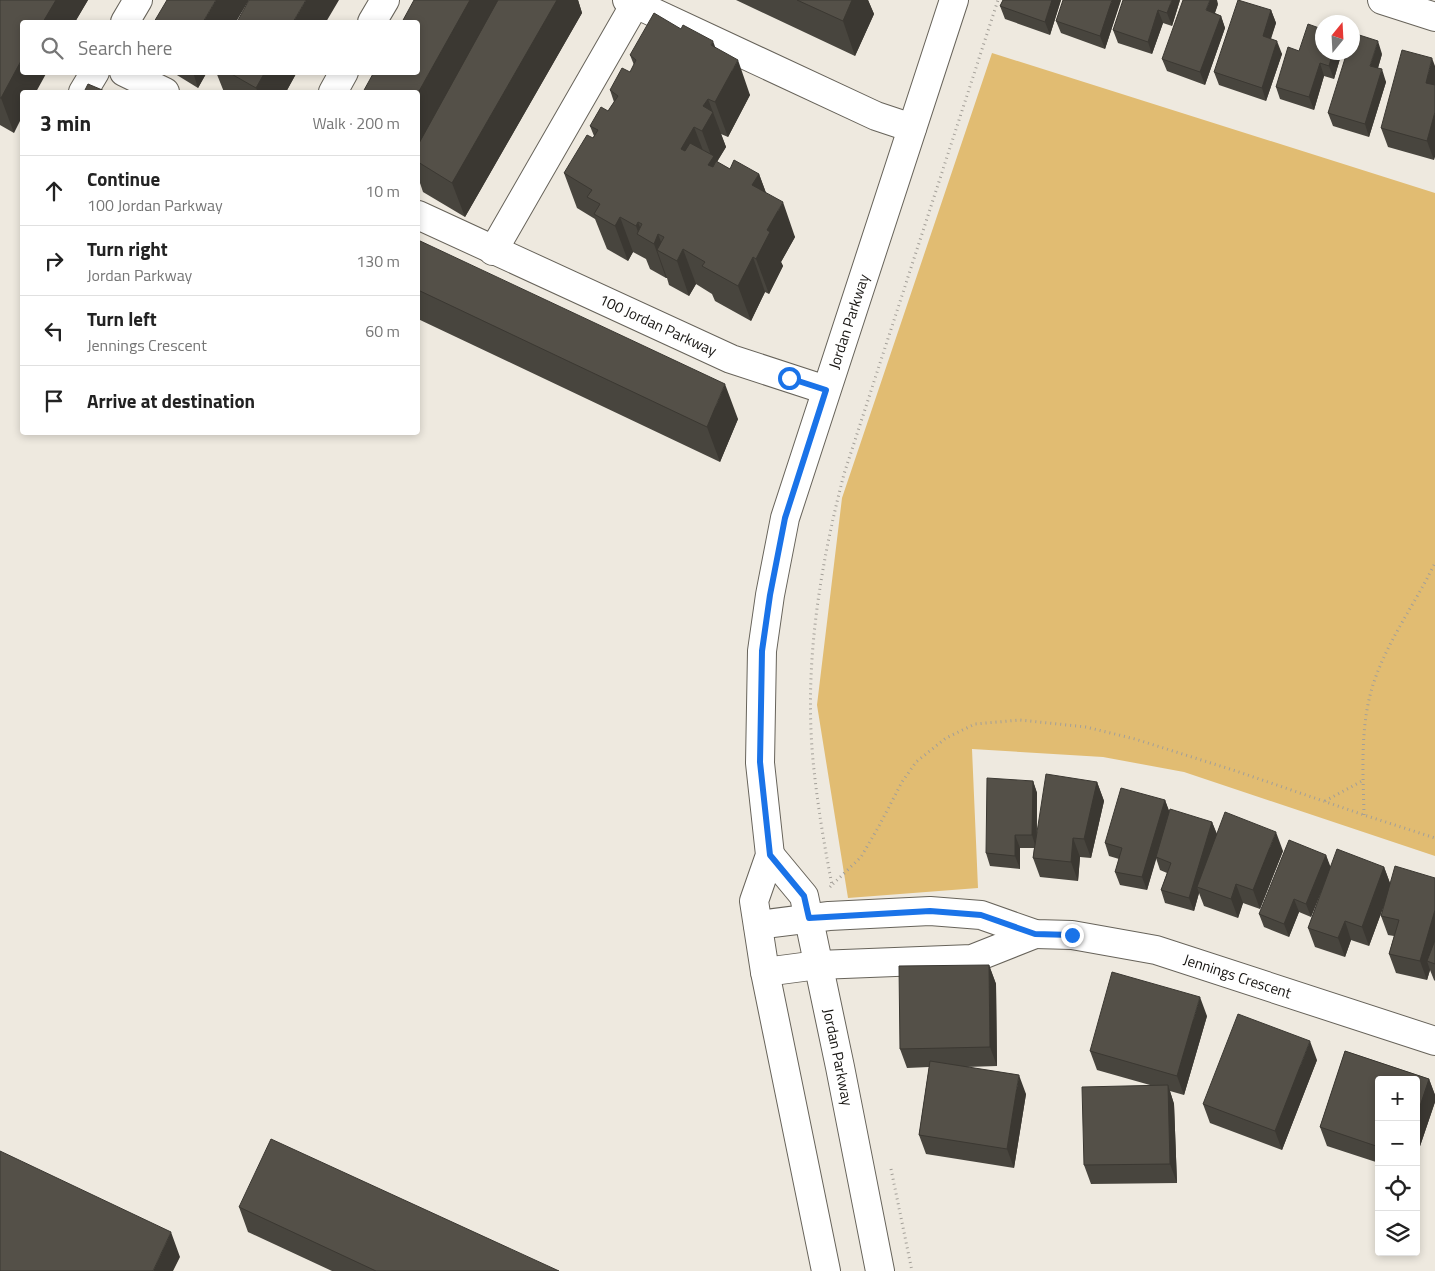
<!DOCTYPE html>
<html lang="en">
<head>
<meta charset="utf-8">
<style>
	body { margin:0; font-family:"Titillium Web",sans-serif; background:#f6f6f6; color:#222 }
	.controls { position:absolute; right:15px; bottom:15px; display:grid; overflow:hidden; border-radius:5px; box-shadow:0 2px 8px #0003 }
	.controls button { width:45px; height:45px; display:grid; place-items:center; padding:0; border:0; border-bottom:1px solid #e0e0e0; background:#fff; color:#222; font:25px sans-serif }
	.compass { position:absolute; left:1315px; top:15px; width:45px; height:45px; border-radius:50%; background:#fff; box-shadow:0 2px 8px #0003; rotate:18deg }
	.stop { position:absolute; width:15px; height:15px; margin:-11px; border:4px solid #1a73e8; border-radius:50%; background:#fff }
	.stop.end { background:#1a73e8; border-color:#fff; box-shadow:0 1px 5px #0008 }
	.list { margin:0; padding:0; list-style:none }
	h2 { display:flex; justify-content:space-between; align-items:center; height:65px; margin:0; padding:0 20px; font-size:21px }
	h2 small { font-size:16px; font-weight:400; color:#767676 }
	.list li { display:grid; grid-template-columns:32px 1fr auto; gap:15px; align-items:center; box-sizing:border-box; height:70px; padding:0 20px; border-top:1px solid #e0e0e0 }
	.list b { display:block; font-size:19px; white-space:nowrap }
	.list p { margin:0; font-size:16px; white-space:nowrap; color:#767676 }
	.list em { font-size:16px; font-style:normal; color:#767676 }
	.icon { flex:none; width:28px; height:28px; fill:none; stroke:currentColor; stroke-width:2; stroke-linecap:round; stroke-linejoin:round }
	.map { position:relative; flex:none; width:1435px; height:1271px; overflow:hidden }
	.search { position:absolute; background:#fff; box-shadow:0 2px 8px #0003; left:20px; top:20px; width:400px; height:55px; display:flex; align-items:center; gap:12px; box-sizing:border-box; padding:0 18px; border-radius:5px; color:#767676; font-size:19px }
	.panel { position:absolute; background:#fff; box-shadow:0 2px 8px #0003; left:20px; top:90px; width:400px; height:345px; border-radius:5px }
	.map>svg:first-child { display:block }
	.park { fill:#e1bc72 }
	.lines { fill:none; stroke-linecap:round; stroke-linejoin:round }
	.minor-casing { stroke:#67635a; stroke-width:30 }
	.tertiary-casing { stroke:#67635a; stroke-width:30 }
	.path { stroke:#a39f98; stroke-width:3; stroke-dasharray:1 4; stroke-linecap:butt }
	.minor { stroke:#fff; stroke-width:28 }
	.tertiary { stroke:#fff; stroke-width:28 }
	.wall { fill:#48453e }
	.shaded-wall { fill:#3b3832 }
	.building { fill:#545048; stroke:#3b3832 }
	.route { stroke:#1a73e8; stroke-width:6 }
	.labels { text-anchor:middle; stroke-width:5; stroke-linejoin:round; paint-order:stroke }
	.street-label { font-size:15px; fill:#181613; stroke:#fff }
</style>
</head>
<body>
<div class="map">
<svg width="1435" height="1271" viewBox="0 0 1435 1271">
	<rect width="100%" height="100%" fill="#eee9df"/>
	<path class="park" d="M992 53 1435 193V856L1184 772 1103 757 972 749 978 888 848 898 817 705 842 498Z"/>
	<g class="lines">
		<g class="minor-casing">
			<g id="minor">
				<path d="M627 0 876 116 912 128"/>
				<path d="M1382 0 1435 17"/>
				<path d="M125 22 138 0"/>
				<path d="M372 22 385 0"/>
				<path d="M124 72 165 92"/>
				<path d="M83 92 95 72"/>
				<path d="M333 92 344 72"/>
				<path id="s1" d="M418 215 731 359 826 390"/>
				<path d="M493 251 635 4"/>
				<path id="s2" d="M758 925 829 916 930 911 981 915 1035 934 1072 935 1156 950 1435 1041"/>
				<path d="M765 972 818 965 972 959 1035 934"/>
			</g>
		</g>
		<g class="tertiary-casing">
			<g id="tertiary">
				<path id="s3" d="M770 855 804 896 840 1067 880 1271"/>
				<path id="s4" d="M826 1271 765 972 754 901 770 855 760 763 762 651 770 595 785 518 954 0"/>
			</g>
		</g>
		<path class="path" d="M1325 801 1364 780
			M1364 815C1363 767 1359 717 1378 671 1393 633 1417 600 1435 563
			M833 884 861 857 879 826 902 782 916 762 946 738 975 724 1020 720 1086 727 1135 739 1236 771 1364 815 1435 838
			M830 887 832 885C824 844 817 802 813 760 804 664 820 566 844 474L998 0
			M891 1169 912 1271"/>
		<use href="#minor" class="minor"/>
		<use href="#tertiary" class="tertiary"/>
	</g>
	<path class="wall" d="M0 0H88L75 22H22L14 133 0 125Z
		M414 0H578L582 13 465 217 423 192 418 177V92Z
		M736 0H868L874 14 855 56Z
		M1003 0H1061L1050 35 1005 19 1000 6Z
		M1121 0 1105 49 1061 33 1056 21Z
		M1180 0 1172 26 1163 23 1152 54 1118 43 1113 30Z
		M1218 4 1215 13 1221 16 1225 28 1205 85 1167 71 1162 59Z
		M1271 10 1276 23 1271 39 1282 54 1266 101 1219 85 1214 72Z
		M681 29 716 48 750 95 728 137 721 134 726 147 717 162 730 169 759 174 766 193 795 237 781 262 783 266 769 294 765 292 751 321 715 301 712 294 696 284 689 296 669 285 667 278H666L650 269 646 259 633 252 628 261 607 249 595 219 577 208 564 173 594 136 590 126 608 111 614 102 610 90 630 72 634 65 630 55Z
		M1299 51 1322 52H1342L1334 79 1324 76 1314 110 1280 99 1276 87Z
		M1382 54 1378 68 1386 82 1369 137 1333 126 1328 113Z
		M1435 66 1434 160 1388 147 1381 128Z
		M172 72H207L198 88Z
		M216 72H297L286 92H224Z
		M418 240 738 419 720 462 418 319Z
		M1033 781 1037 793V834L1097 782 1104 801 1091 858 1080 857 1078 881 1040 877 1033 858 1034 848H1020V869L990 866 986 853Z
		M1165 800 1169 812 1212 822 1217 834 1283 851 1260 909 1243 903 1238 918 1204 906 1199 893 1194 911 1165 903 1161 890 1167 873 1160 870 1156 858 1147 890 1120 885 1115 872 1119 859 1109 856 1105 843Z
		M1326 855 1330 868 1384 867 1390 883 1435 878V981L1434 980 1430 970 1427 980 1396 973 1389 954 1394 936 1388 935 1381 916 1385 903 1369 946 1351 940 1345 957 1315 947 1308 928 1328 874 1311 917 1299 912 1289 937 1264 927 1259 914Z
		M989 965 996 984 997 1066 966 1067 1026 1094 1014 1168 926 1154 919 1135 929 1067 907 1068 900 1049Z
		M1207 1016 1184 1095 1170 1091 1174 1104 1177 1183 1091 1184 1084 1165 1150 1085 1097 1070 1090 1051Z
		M1345 1051 1429 1079 1435 1095V1102L1416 1158V1080H1379V1163L1327 1146 1320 1127Z
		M1317 1060 1282 1150 1210 1123 1203 1104Z
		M239 1207 559 1271H332L248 1232Z"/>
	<path class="shaded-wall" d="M56 0H88L75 22H43Z
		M216 0H249L236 22H203Z
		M306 0H339L326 22H293Z
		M470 0H502L418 150V93Z
		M557 0H578L582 13 465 217 452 183Z
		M852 0H868L874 14 855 56 843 21Z
		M1052 0H1061L1050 35 1045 22Z
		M1112 0H1121L1105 49 1100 36Z
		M1172 0H1180L1172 26 1167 13Z
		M1210 0H1217L1218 4 1211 23 1206 10Z
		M1158 10 1163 23 1152 54 1148 42Z
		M1271 10 1276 23 1267 49 1263 36Z
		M1221 16 1225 28 1205 85 1200 72Z
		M713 41 726 76 711 45Z
		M1277 41 1282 54 1266 101 1262 88Z
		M1378 41 1382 54 1375 78 1370 66Z
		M1333 52H1342L1334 79 1329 66Z
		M1432 58 1435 66V93L1426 83Z
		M22 59V72H47L36 92H22V117L14 133 1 98Z
		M738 60 750 95 728 137 715 102Z
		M1320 63 1324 76 1314 110 1309 97Z
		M1382 69 1386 82 1369 137 1365 124Z
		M193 72H207L198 88Z
		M265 72H297L286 92H258L256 88Z
		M708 99 726 147 716 163 721 200 708 165 712 158 702 131 703 106Z
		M1435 112V157L1434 160 1427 141Z
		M694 127 707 161 694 183 681 149Z
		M759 174 772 209 752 185Z
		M783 202 795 237 781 262 783 266 769 294 756 259 767 230Z
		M620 217 633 252 628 261 615 226Z
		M638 222 644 238 639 235 636 226Z
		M658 234 666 255 657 250 667 278H666L654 244Z
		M683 249 696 284 689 296 677 261Z
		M753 257 765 292 751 321 738 286Z
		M725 384 738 419 720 462 707 427Z
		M1033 781 1037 793 1036 848 1032 835Z
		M1097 782 1104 801 1091 858 1084 839Z
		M1165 800 1170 813 1147 890 1142 877Z
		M1212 822 1217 835 1197 887 1199 893 1194 911 1189 898Z
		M1276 832 1283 851 1260 909 1253 890Z
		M1015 835 1020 848V869L1015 856Z
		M1073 838 1080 857 1078 881 1071 862Z
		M1326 855 1331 868 1311 917 1306 904Z
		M1384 867 1391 886 1369 946 1362 927Z
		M1236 884 1243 903 1238 918 1231 899Z
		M1294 899 1299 912 1289 937 1284 924Z
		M1435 910V953L1427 961 1430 970 1427 980 1420 961Z
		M1345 921 1351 940 1345 957 1338 938Z
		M989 965 996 984 997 1066 990 1047Z
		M1200 997 1207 1016 1184 1095 1177 1076Z
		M1310 1041 1317 1060 1282 1150 1275 1131Z
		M1019 1075 1026 1094 1014 1168 1007 1149Z
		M1429 1079 1435 1095V1102L1416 1158V1118Z
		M1168 1085 1174 1104 1177 1183 1170 1164Z
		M171 1232 180 1257 173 1271H153Z"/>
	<path class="building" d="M0 0H56L43 22H22V59L1 98H0Z
		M167 0H216L203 22H154Z
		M249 0H306L293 22H237Z
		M414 0H470L418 93 363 92 374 72H418V22H402Z
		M498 0H557L452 183 418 162V145Z
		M797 0H852L843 21Z
		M1003 0H1052L1045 22 1000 6Z
		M1063 0H1112L1100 36 1056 21Z
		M1123 0H1172L1167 13 1158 10 1148 42 1113 30Z
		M1183 0H1210L1206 10 1221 16 1200 72 1162 59Z
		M1238 0 1271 10 1263 36 1277 41 1262 88 1214 72Z
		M654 13 681 29 683 25 713 41 711 45 738 60 715 102 708 99 703 106 713 112 702 131 694 127 681 149 685 151 690 143 714 156 708 165 713 167 716 161 730 169 734 160 759 174 752 185 783 202 767 230 770 232 756 259 753 257 738 286 702 266 705 262 683 249 677 261 657 250 664 237 658 234 654 244 637 234 642 224 638 222 636 226 620 217 615 226 594 214 600 204 587 197 592 190 564 173 587 135 593 138 598 130 590 126 601 107 608 111 618 96 610 90 622 68 630 72 636 60 630 55Z
		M1308 24 1322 29V52H1333L1329 66 1320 63 1309 97 1276 87 1288 47 1299 51Z
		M1353 33 1378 41 1370 66 1382 69 1365 124 1328 113 1347 52H1352Z
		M1402 50 1432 58 1426 83 1435 85V112L1427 141 1381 128Z
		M228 72H265L256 88Z
		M88 84 107 92H84Z
		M418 240 725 384 707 427 418 290Z
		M1046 774 1097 782 1084 839 1073 838 1071 862 1033 858Z
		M987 778 1033 781 1032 835H1015V856L986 853Z
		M1121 788 1165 800 1142 877 1115 872 1122 848 1105 843Z
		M1170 809 1212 822 1189 898 1161 890 1171 863 1156 857Z
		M1225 812 1276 832 1253 890 1236 884 1231 899 1197 887Z
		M1289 840 1326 855 1306 904 1294 899 1284 924 1259 914Z
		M1337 849 1384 867 1362 927 1345 921 1338 938 1308 928Z
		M1395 866 1435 878V910L1420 961 1389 954 1399 920 1381 916Z
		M1435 940V964L1427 961Z
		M989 965 990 1047 900 1049 899 966Z
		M1112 972 1200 997 1177 1076 1090 1051Z
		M1238 1014 1310 1041 1275 1131 1203 1104Z
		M1345 1051 1429 1079 1416 1118V1080H1379V1147L1320 1127Z
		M930 1061 1019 1075 1007 1149 919 1135Z
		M1168 1085 1170 1164 1084 1165 1082 1087Z
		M271 1139 559 1271H376L239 1207Z
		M0 1151 171 1232 153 1271H0Z"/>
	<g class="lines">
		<path class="route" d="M789 378 826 390 785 518 770 595 762 651 760 762 770 855 804 896 809 918 930 911 981 915 1035 934 1072 935"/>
	</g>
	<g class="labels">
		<g class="street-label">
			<text dy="5" stroke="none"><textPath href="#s4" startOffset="972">Jordan Parkway</textPath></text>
			<text dy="5" stroke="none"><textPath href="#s1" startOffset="264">100 Jordan Parkway</textPath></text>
			<text dy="5" stroke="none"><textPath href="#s2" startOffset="489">Jennings Crescent</textPath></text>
			<text dy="5" stroke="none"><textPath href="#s3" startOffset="218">Jordan Parkway</textPath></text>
		</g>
	</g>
</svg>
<div class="controls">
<button>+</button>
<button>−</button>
<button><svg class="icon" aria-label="locate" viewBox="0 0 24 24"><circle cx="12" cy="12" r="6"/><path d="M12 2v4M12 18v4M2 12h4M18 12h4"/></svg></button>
<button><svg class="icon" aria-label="layers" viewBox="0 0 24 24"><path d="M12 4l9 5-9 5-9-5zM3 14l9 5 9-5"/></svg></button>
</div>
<svg class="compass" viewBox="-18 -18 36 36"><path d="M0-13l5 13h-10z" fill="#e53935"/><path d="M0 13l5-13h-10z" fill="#767676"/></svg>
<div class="stop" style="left:789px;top:378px"></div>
<div class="stop end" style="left:1072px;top:935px"></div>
<div class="search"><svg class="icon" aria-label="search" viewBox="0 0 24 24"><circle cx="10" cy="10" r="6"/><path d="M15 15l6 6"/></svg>Search here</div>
<section class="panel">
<h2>3 min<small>Walk · 200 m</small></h2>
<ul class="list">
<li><svg class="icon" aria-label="ahead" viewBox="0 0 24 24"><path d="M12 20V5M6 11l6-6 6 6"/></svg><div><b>Continue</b><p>100 Jordan Parkway</p></div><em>10 m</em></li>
<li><svg class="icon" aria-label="right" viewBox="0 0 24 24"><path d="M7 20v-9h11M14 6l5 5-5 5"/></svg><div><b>Turn right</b><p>Jordan Parkway</p></div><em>130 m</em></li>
<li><svg class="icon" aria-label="left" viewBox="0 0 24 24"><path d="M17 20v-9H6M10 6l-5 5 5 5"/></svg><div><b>Turn left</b><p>Jennings Crescent</p></div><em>60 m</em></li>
<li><svg class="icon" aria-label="arrive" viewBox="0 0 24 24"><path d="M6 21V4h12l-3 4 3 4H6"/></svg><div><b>Arrive at destination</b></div></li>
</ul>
</section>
</div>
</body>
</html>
